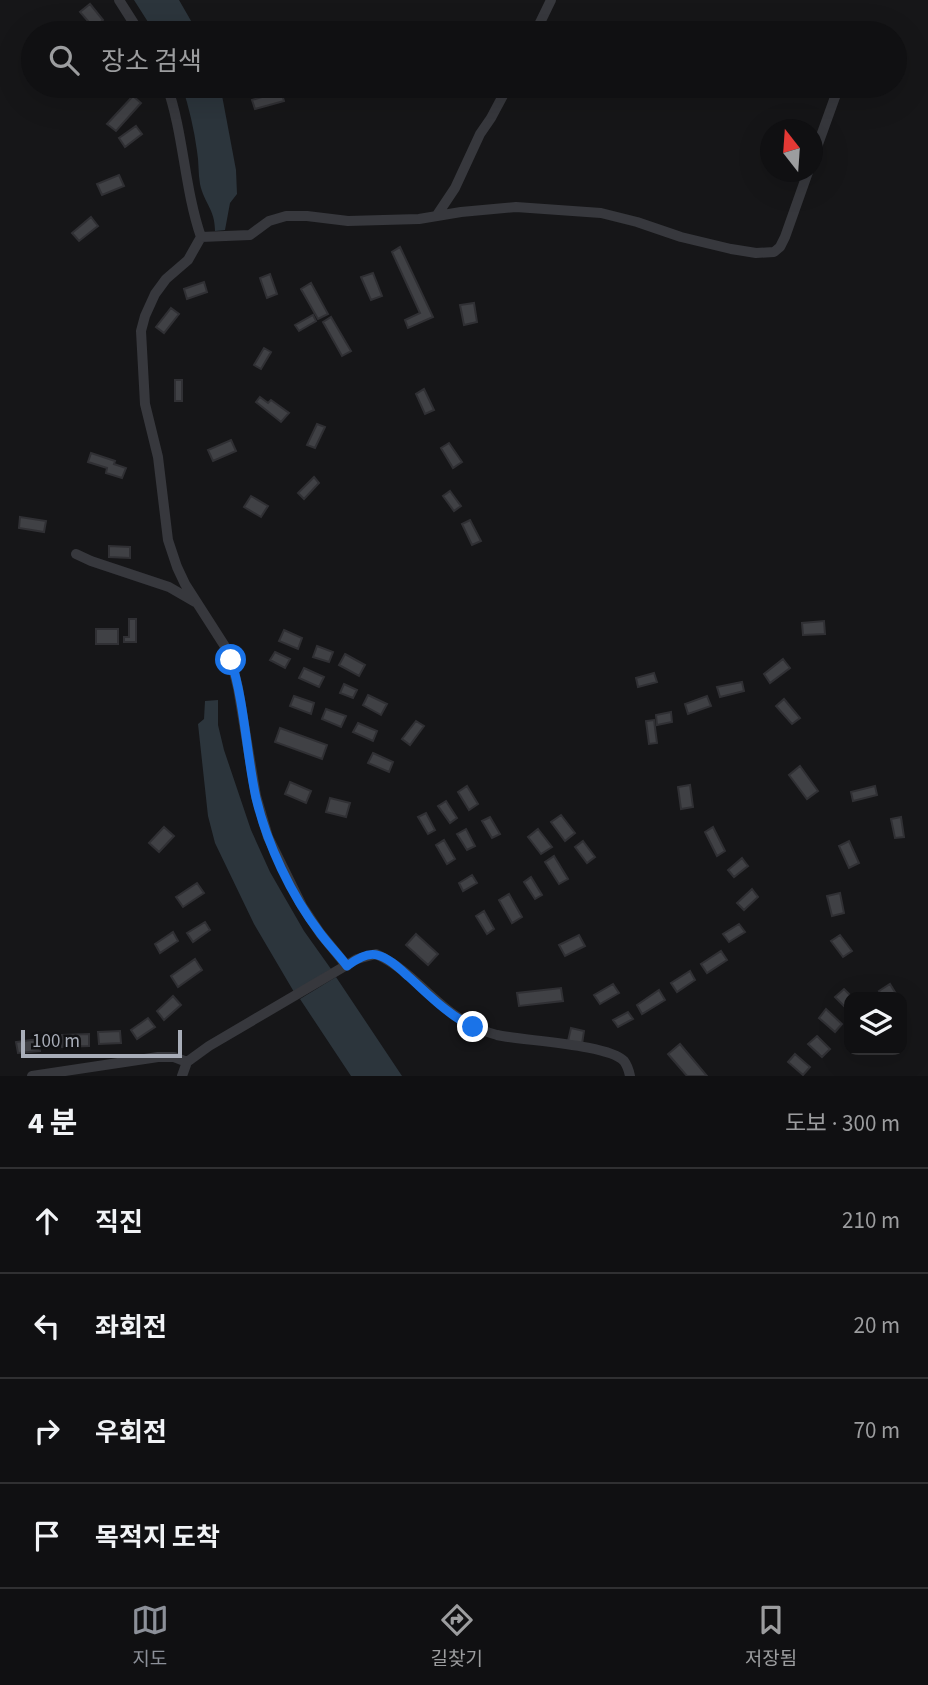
<!DOCTYPE html>
<html lang="ko">
<head>
<meta charset="utf-8">
<style>
	body { margin:0; font-family:"Source Sans 3","Noto Sans KR",sans-serif; background:#1e1e20; color:#f1f3f6 }
	.controls { position:absolute; right:21px; bottom:21px; display:grid; overflow:hidden; border-radius:14px; box-shadow:0 7px 28px #0002 }
	.controls button { width:63px; height:63px; display:grid; place-items:center; padding:0; border:0; border-bottom:2px solid #303032; background:#101012; color:#f1f3f6; font:35px sans-serif }
	.compass { position:absolute; left:760px; top:119px; width:63px; height:63px; border-radius:50%; background:#101012; box-shadow:0 7px 28px #0002; rotate:343deg }
	.scale { position:absolute; left:21px; bottom:18px; width:161px; box-sizing:border-box; padding-left:7px; border:4px solid #a8adb8; border-top:0; font-size:19px; line-height:24px; white-space:nowrap; color:#a8adb8; -webkit-text-stroke:5px #111113; paint-order:stroke }
	.stop { position:absolute; width:21px; height:21px; margin:-16px; border:5px solid #1a73e8; border-radius:50%; background:#fff }
	.stop.end { background:#1a73e8; border-color:#fff; box-shadow:0 2px 7px #0008 }
	.list { margin:0; padding:0; list-style:none }
	h2 { display:flex; justify-content:space-between; align-items:center; height:91px; margin:0; padding:0 28px; font-size:30px }
	h2 small { font-size:23px; font-weight:400; color:#9c9d9f }
	.list li { display:grid; grid-template-columns:46px 1fr auto; gap:21px; align-items:center; box-sizing:border-box; height:105px; padding:0 28px; border-top:2px solid #303032 }
	.list b { display:block; font-size:26px; white-space:nowrap }
	.list em { font-size:23px; font-style:normal; color:#9c9d9f }
	.icon { flex:none; width:38px; height:38px; fill:none; stroke:currentColor; stroke-width:2; stroke-linecap:round; stroke-linejoin:round }
	.map { position:relative; flex:none; width:928px; height:1076px; overflow:hidden }
	.search { position:absolute; background:#101012; box-shadow:0 7px 28px #0002; left:21px; right:21px; top:21px; height:77px; display:flex; align-items:center; gap:18px; box-sizing:border-box; padding:0 24px; border-radius:38px; color:#9c9d9f; font-size:26px }
	.sheet { height:511px; background:#101012 }
	nav { display:flex; justify-content:space-around; align-items:center; box-sizing:border-box; height:98px; border-top:2px solid #303032; background:#101012; font-size:19px; color:#9c9d9f }
	nav a { display:grid; justify-items:center; gap:4px }
	nav .on { color:#8c9099 }
	.map>svg:first-child { display:block }
	.water { fill:#2c353c }
	.building { fill:#404145; stroke:#303034; stroke-width:2 }
	.lines { fill:none; stroke-linecap:round; stroke-linejoin:round }
	.minor { stroke:#37383d; stroke-width:10 }
	.route { stroke:#1a73e8; stroke-width:9 }
</style>
</head>
<body>
<div class="map">
<svg width="928" height="1076" viewBox="0 0 928 1076">
	<rect width="100%" height="100%" fill="#161618"/>
	<path class="water" d="M134 0H179L198 33H155Z
		M182 86H220L221 90 236 170 237 194 230 203 225 230 215 231C215 209 204 203 200 184 198 173 199 162 197 151 194 129 189 107 182 86Z
		M218 700V725L224 750 251 830 270 872 304 931 331 969 294 992 254 924 215 843 208 816 198 724 204 719 205 701Z
		M336 977 402 1076H351L300 999Z"/>
	<path class="building" d="M90 4 103 20 94 28 80 12Z
		M281 91 284 101 255 109 252 100Z
		M133 96 141 103 116 131 107 124Z
		M136 126 142 134 125 147 119 138Z
		M119 175 124 186 102 195 97 184Z
		M91 217 98 226 79 241 72 233Z
		M400 247 433 317 408 328 405 320 420 313 392 252Z
		M373 273 382 296 371 300 361 277Z
		M270 274 277 294 267 298 260 278Z
		M204 282 207 292 187 299 184 289Z
		M311 283 328 314 318 319 301 289Z
		M474 303 477 322 464 325 460 305Z
		M171 308 179 314 164 333 156 327Z
		M313 315 316 321 299 331 295 325Z
		M331 317 351 351 342 356 323 322Z
		M264 348 271 352 261 369 254 365Z
		M175 380H182V401H175Z
		M424 389 434 410 425 414 416 394Z
		M260 397 268 403 271 400 289 413 281 422 256 402Z
		M317 424 325 427 315 448 307 445Z
		M231 440 236 451 213 461 208 450Z
		M449 443 462 462 453 468 441 448Z
		M91 453 115 461 114 464 126 468 122 478 106 473 107 468 88 462Z
		M314 477 319 483 304 499 298 493Z
		M450 491 461 506 454 511 443 496Z
		M251 496 268 506 261 517 244 507Z
		M20 517 46 521 44 532 19 528Z
		M470 520 481 541 472 545 462 524Z
		M109 546 130 547V558L109 557Z
		M129 619H136V642H124V637H129Z
		M824 621 825 634 803 635 802 623Z
		M96 629H118V644H96Z
		M284 630 302 638 298 649 279 641Z
		M317 646 333 652 329 662 313 657Z
		M275 652 290 659 285 668 270 660Z
		M345 654 365 665 359 676 339 665Z
		M783 659 790 668 770 683 764 674Z
		M304 668 324 677 319 687 299 678Z
		M654 673 657 682 638 687 636 678Z
		M742 682 744 691 720 697 717 687Z
		M344 684 357 690 353 698 340 693Z
		M368 695 387 704 381 715 363 705Z
		M294 696 314 703 311 714 290 706Z
		M707 696 711 706 688 714 685 704Z
		M784 699 800 718 792 724 776 706Z
		M326 709 346 716 341 727 322 719Z
		M671 712 672 722 657 725 656 715Z
		M654 720 657 743 649 744 646 721Z
		M416 721 424 726 410 745 402 739Z
		M358 723 377 731 373 741 353 732Z
		M280 728 327 745 322 759 275 742Z
		M373 753 393 762 389 772 368 763Z
		M800 766 818 791 807 799 789 775Z
		M290 782 311 791 306 803 285 794Z
		M690 785 693 807 681 809 678 787Z
		M467 786 478 804 469 810 458 792Z
		M875 786 877 795 853 801 851 792Z
		M330 798 350 803 346 817 326 812Z
		M446 801 457 818 450 823 438 806Z
		M426 813 435 830 428 834 418 817Z
		M561 815 575 833 565 841 551 822Z
		M490 817 500 834 492 838 482 821Z
		M901 817 904 837 895 838 891 819Z
		M164 827 174 836 159 852 149 843Z
		M713 827 725 851 717 856 705 832Z
		M466 829 475 846 467 850 457 834Z
		M538 829 552 847 541 854 528 837Z
		M444 840 455 859 447 864 436 845Z
		M583 841 595 857 587 863 575 847Z
		M849 841 859 863 849 868 839 846Z
		M554 856 568 879 559 884 545 862Z
		M742 858 748 866 734 877 728 870Z
		M472 875 477 883 463 891 459 883Z
		M531 877 542 895 535 899 524 882Z
		M197 883 204 893 183 907 176 897Z
		M752 889 758 897 744 910 737 903Z
		M840 893 844 913 832 916 827 896Z
		M509 894 522 917 512 923 499 900Z
		M484 911 494 929 487 934 476 916Z
		M205 922 210 930 193 942 187 933Z
		M739 924 745 932 729 942 723 934Z
		M173 932 178 941 160 953 155 944Z
		M416 934 438 954 428 965 406 945Z
		M579 935 585 946 565 956 559 945Z
		M840 935 852 951 843 957 831 941Z
		M721 951 727 960 707 973 701 964Z
		M195 959 202 970 178 987 171 976Z
		M690 971 695 980 677 992 671 983Z
		M613 984 619 993 600 1004 594 995Z
		M890 984 898 997H883L879 991Z
		M561 988 563 1001 519 1006 517 993Z
		M844 989 852 997H849V1011L835 997Z
		M659 990 665 1000 642 1014 637 1005Z
		M173 996 181 1005 164 1020 157 1011Z
		M826 1009 842 1024 835 1032 819 1018Z
		M628 1012 633 1019 618 1027 613 1020Z
		M148 1018 155 1027 137 1039 131 1030Z
		M571 1028 584 1031 582 1044 568 1041Z
		M120 1031 121 1043 99 1044 98 1032Z
		M89 1034V1046L62 1047V1035Z
		M817 1036 830 1049 822 1057 808 1044Z
		M39 1039 40 1051 18 1053 16 1042Z
		M680 1044 707 1076H687L668 1054Z
		M795 1054 810 1067 803 1075 788 1062Z"/>
	<g class="lines">
		<path class="minor" d="M119 0 140 33
			M535 33 551 0
			M167 86C184 135 184 187 201 237
			M813 158 839 86
			M437 215 455 188 480 134 491 118 508 86
			M76 554 91 561 169 587 195 602
			M347 966 320 933 302 906 268 837 256 796 238 688 231 660 226 648 185 584 177 567 168 540 158 457 145 404 141 331 145 316 155 294 166 279 188 260 201 237 250 235 269 221 286 216H307L348 221 419 219 461 212 516 207 601 213 637 222 681 237 731 249 756 253 774 252 780 247 785 237 808 172
			M32 1076 158 1057H174L187 1062
			M182 1076 187 1062 209 1046 357 959 376 954C423 976 441 1021 497 1035 524 1041 608 1044 624 1061 627 1065 629 1071 630 1076"/>
	</g>
	<g class="lines">
		<path class="route" d="M231 660C245 705 246 752 256 798 267 844 291 895 320 933 328 944 338 954 347 966 355 960 367 952 377 955 389 958 400 969 409 977 429 995 448 1015 473 1027"/>
	</g>
</svg>
<div class="controls">
<button><svg class="icon" aria-label="layers" viewBox="0 0 24 24"><path d="M12 4l9 5-9 5-9-5zM3 14l9 5 9-5"/></svg></button>
</div>
<svg class="compass" viewBox="-18 -18 36 36"><path d="M0-13l5 13h-10z" fill="#e53935"/><path d="M0 13l5-13h-10z" fill="#9c9d9f"/></svg>
<div class="scale">100 m</div>
<div class="stop" style="left:231px;top:660px"></div>
<div class="stop end" style="left:473px;top:1027px"></div>
<div class="search"><svg class="icon" aria-label="search" viewBox="0 0 24 24"><circle cx="10" cy="10" r="6"/><path d="M15 15l6 6"/></svg>장소 검색</div>
</div>
<section class="sheet">
<h2>4 분<small>도보 · 300 m</small></h2>
<ul class="list">
<li><svg class="icon" aria-label="ahead" viewBox="0 0 24 24"><path d="M12 20V5M6 11l6-6 6 6"/></svg><div><b>직진</b></div><em>210 m</em></li>
<li><svg class="icon" aria-label="left" viewBox="0 0 24 24"><path d="M17 20v-9H6M10 6l-5 5 5 5"/></svg><div><b>좌회전</b></div><em>20 m</em></li>
<li><svg class="icon" aria-label="right" viewBox="0 0 24 24"><path d="M7 20v-9h11M14 6l5 5-5 5"/></svg><div><b>우회전</b></div><em>70 m</em></li>
<li><svg class="icon" aria-label="arrive" viewBox="0 0 24 24"><path d="M6 21V4h12l-3 4 3 4H6"/></svg><div><b>목적지 도착</b></div></li>
</ul>
</section>
<nav>
<a class="on"><svg class="icon" aria-label="map" viewBox="0 0 24 24"><path d="M3 6l6-2 6 2 6-2v14l-6 2-6-2-6 2zM9 4v14M15 6v14"/></svg>지도</a>
<a><svg class="icon" aria-label="directions" viewBox="0 0 24 24"><path d="M12 3l9 9-9 9-9-9zM9 14v-3h6M13 9l2 2-2 2"/></svg>길찾기</a>
<a><svg class="icon" aria-label="saved" viewBox="0 0 24 24"><path d="M7 4h10v16l-5-4-5 4z"/></svg>저장됨</a>
</nav>
</body>
</html>
